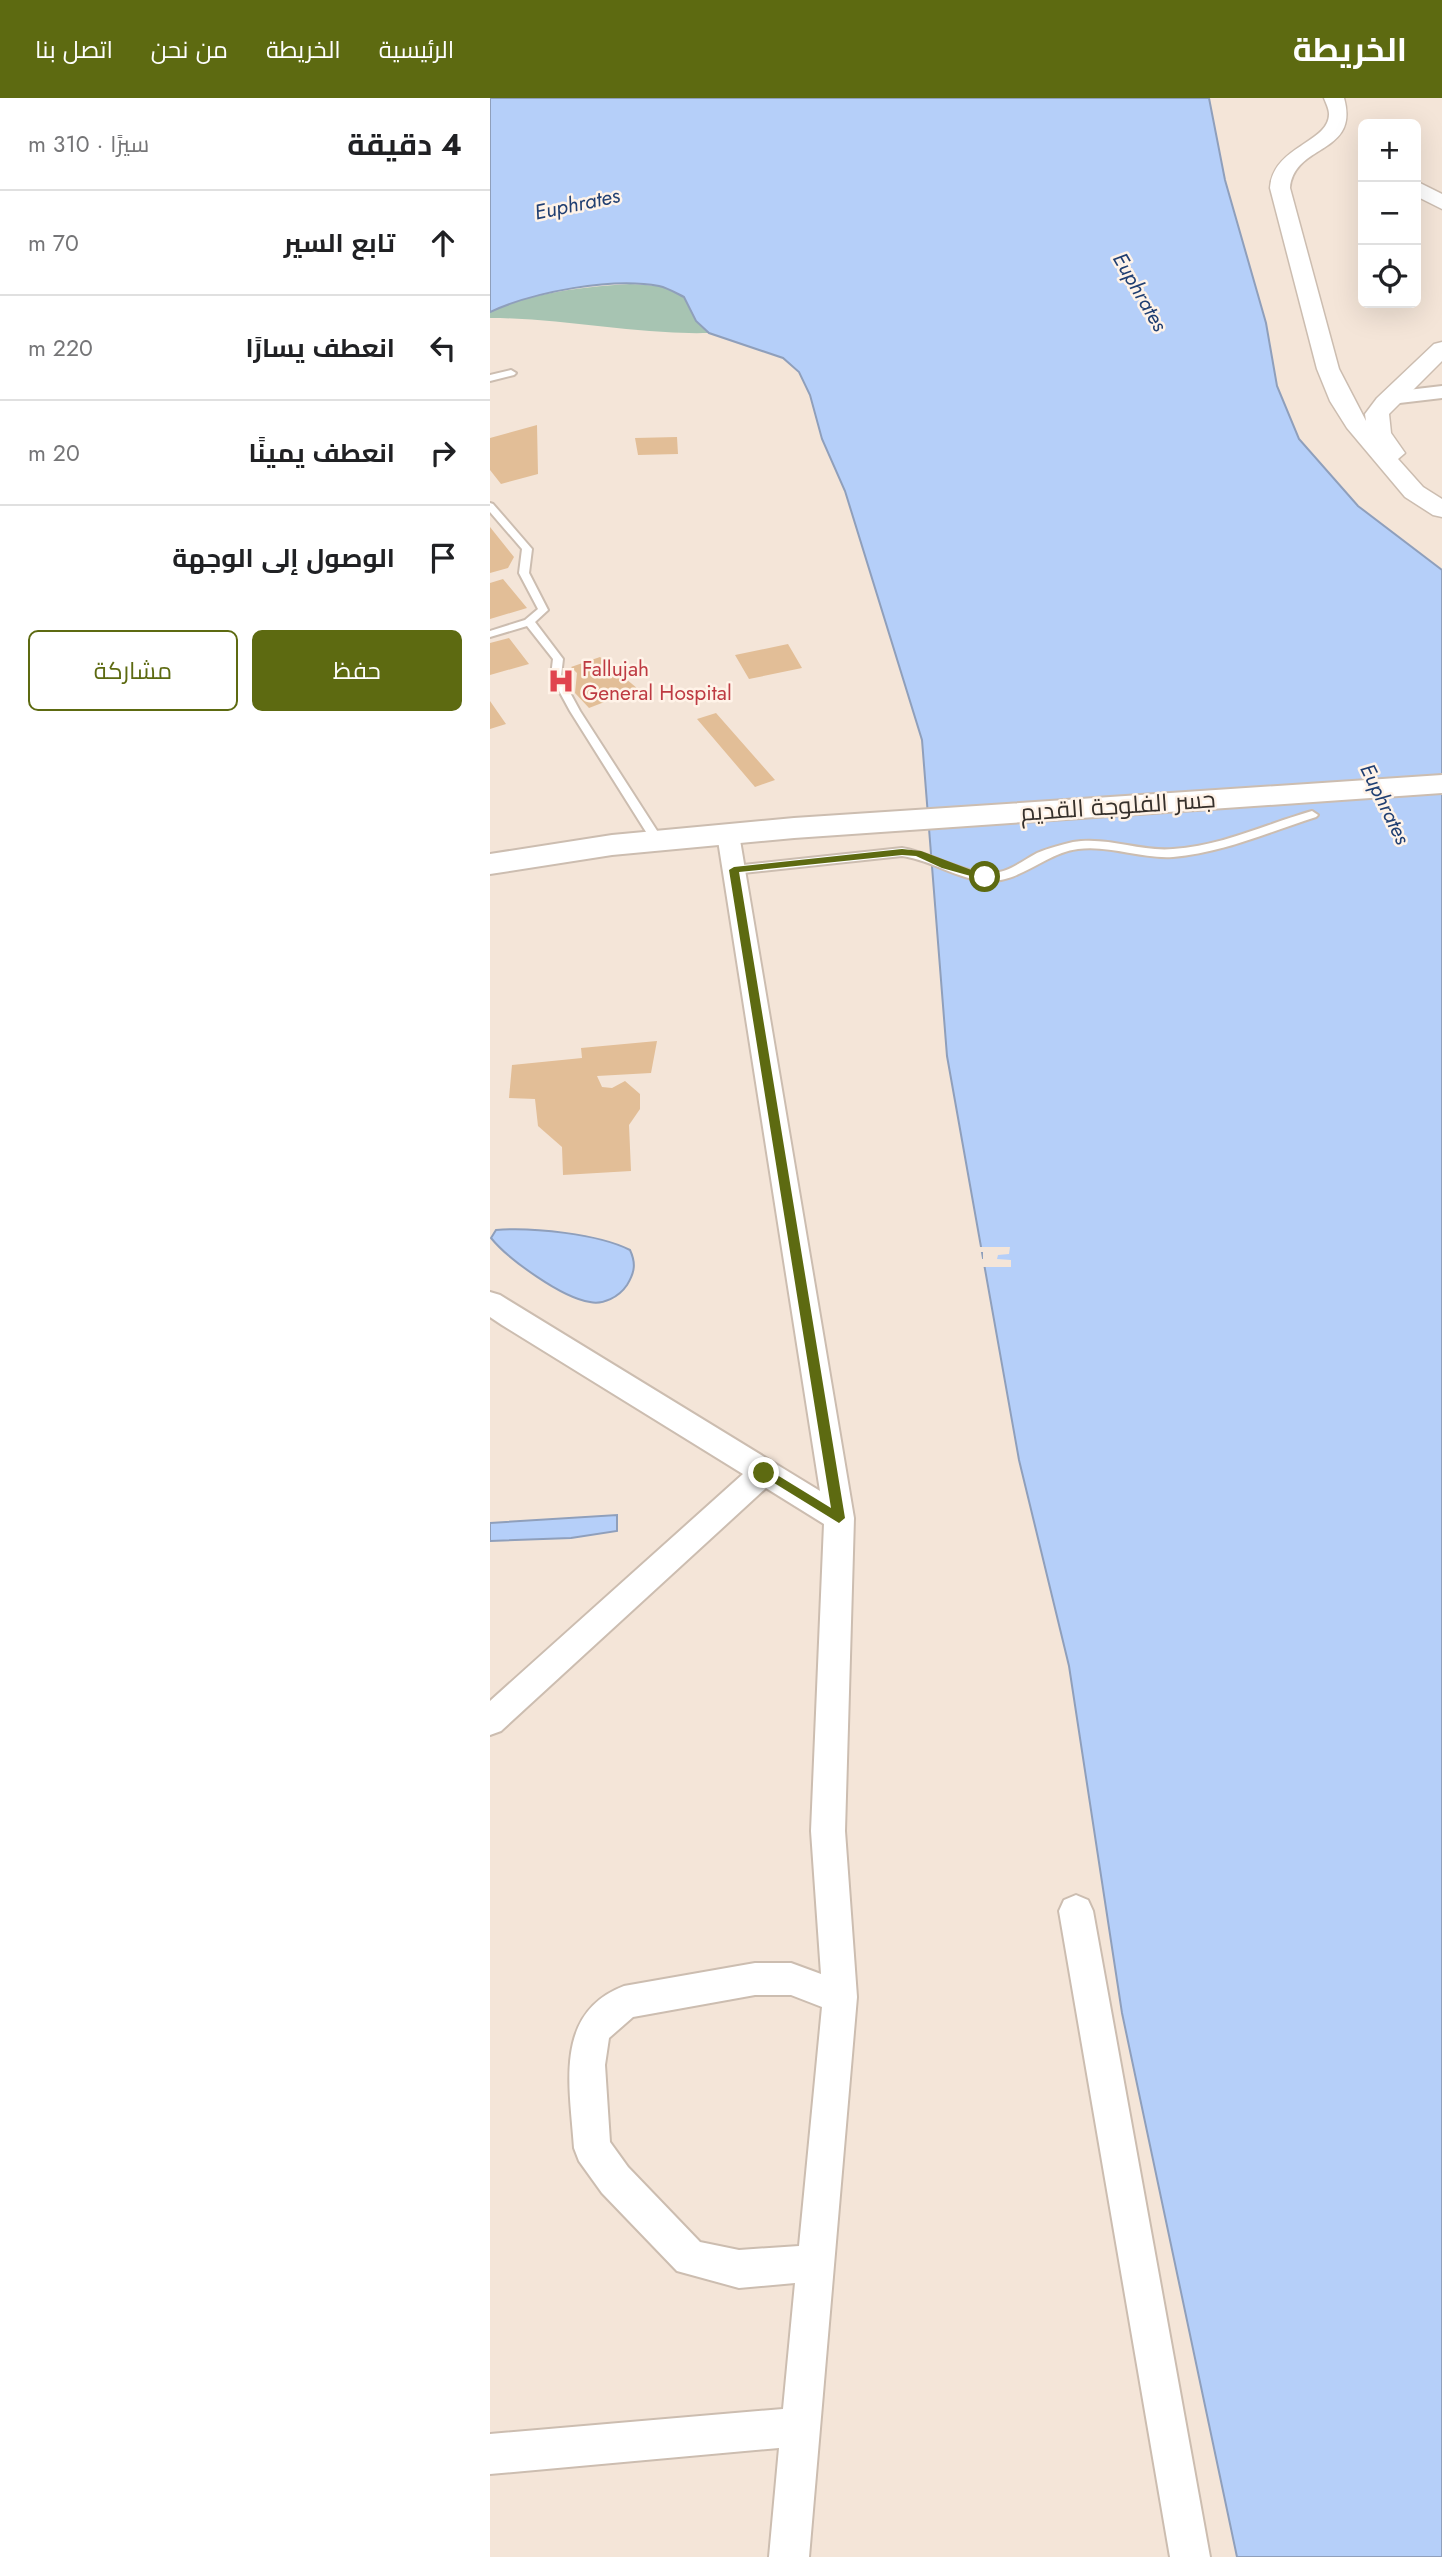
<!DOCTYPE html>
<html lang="ar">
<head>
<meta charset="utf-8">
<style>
	body { margin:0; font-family:Jost,Cairo,sans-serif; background:#f6f6f6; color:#202124; direction:rtl }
	.controls { position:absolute; right:21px; top:21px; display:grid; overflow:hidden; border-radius:10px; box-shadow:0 7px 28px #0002 }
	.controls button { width:63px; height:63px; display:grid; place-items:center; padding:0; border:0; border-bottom:2px solid #e0e0e0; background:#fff; color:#202124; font:35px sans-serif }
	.stop { position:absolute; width:21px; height:21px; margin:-16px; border:5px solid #5d6a11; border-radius:50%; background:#fff }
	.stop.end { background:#5d6a11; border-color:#fff; box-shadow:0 2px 7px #0008 }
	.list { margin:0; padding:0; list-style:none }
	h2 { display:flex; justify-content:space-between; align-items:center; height:91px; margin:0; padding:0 28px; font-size:30px }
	h2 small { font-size:23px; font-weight:400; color:#757577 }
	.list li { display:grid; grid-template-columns:46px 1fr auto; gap:21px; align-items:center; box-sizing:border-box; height:105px; padding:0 28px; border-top:2px solid #e0e0e0 }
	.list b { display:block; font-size:26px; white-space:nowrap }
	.list em { font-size:23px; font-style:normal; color:#757577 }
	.actions { display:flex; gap:14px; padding:21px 28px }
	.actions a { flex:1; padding:16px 0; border:2px solid #5d6a11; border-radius:10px; text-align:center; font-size:24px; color:#5d6a11 }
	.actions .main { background:#5d6a11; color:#fff }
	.icon { flex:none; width:38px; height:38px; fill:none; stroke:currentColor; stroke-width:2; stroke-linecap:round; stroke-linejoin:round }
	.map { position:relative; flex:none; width:952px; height:2459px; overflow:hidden; direction:ltr }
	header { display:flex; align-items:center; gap:42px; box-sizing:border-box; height:98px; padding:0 35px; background:#5d6a11; color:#fff }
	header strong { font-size:33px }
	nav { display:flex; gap:38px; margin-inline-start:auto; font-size:24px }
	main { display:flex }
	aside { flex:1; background:#fff }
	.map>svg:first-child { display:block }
	.green { fill:#a7c4b2 }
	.water { fill:#b5cff9; stroke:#8f9fbb; stroke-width:2 }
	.pier { fill:#f4e5d8 }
	.building { fill:#e2be97 }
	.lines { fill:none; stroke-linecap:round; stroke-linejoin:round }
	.service-casing { stroke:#ccbdb0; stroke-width:4 }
	.minor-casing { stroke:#ccbdb0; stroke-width:4 }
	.tertiary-casing { stroke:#ccbdb0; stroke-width:3 }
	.secondary-casing { stroke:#ccbdb0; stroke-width:4 }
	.service { fill:#fff; fill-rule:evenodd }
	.minor { fill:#fff; fill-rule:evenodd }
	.tertiary { fill:#fff; fill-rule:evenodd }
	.secondary { fill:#fff; fill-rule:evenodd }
	.route { fill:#5d6a11 }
	.labels { text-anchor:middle; stroke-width:5; stroke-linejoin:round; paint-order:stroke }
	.far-water-label { font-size:21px; font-style:italic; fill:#203f72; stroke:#fff3e8 }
	.far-health-label { font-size:21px; fill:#be3a42; stroke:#fff3e8; text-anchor:start }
	.street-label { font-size:24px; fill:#36302b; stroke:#fff3e8 }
</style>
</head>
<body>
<header>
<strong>الخريطة</strong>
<nav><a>الرئيسية</a><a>الخريطة</a><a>من نحن</a><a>اتصل بنا</a></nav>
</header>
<main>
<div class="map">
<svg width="952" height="2459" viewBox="0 0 952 2459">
	<rect width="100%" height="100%" fill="#f4e5d8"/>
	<path class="green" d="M140 186 171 188 194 199 206 223 219 235C146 237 74 220 0 220V214C43 194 93 189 140 186Z"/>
	<path class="water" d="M0 0H719L735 82 776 225 787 288 809 341 868 408 952 472V2459H747L632 1915 579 1568 529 1362 457 958 432 642 355 393 332 341 320 297 309 274 293 260 219 235 206 223 194 199C186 195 178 190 169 188 122 179 43 194 0 214Z
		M6 1132C42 1129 109 1136 140 1152 146 1165 145 1174 137 1187 129 1199 113 1207 100 1204 72 1200 18 1161 1 1140Z
		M127 1417V1433L81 1440 0 1443V1425Z"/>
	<path class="pier" d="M488 1149H520L519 1156 508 1157 507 1161 521 1162V1169H491L489 1161H493V1154H490Z"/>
	<path class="building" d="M47 327 48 376 11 386 0 372V340Z
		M187 339 188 356 148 357 145 340Z
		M0 429 24 459 18 470 0 475Z
		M13 481 37 510 0 521V485Z
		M19 540 39 566 0 577V545Z
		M298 546 312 570 259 581 245 557Z
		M110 559 148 591 99 610 85 595 87 575 81 569Z
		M0 603 16 626 0 631Z
		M226 615 285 682 265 689 207 621Z
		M167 943 161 975 107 978 112 989 122 990 135 983 150 996V1011L139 1027 141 1073 73 1077 72 1049 48 1028 45 1001 19 1000 22 967 92 960 91 950Z"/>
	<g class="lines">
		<g class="service-casing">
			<path id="service" d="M21 272 26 275 24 277 0 283V277Z
				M0 405 3 406 42 451 39 475 58 512 45 524 73 561 71 578 90 613 173 742 171 745H163L80 613 61 578 63 561 37 528 0 539V533L35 522 48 511 29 475 32 451 0 414Z
				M822 713 828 717 826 719C779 734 732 755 683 759 651 761 620 747 588 751 556 755 531 784 498 783 468 782 442 762 412 758L244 776 238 772 244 768 412 750C442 755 469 774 499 775 517 776 532 763 547 755 559 750 571 747 583 744 617 738 650 754 683 751 732 748 776 726 822 713Z"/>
		</g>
		<g class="minor-casing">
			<path id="minor" d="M952 288V300L901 306 892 300 901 294Z
				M238 729 246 731 249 736 364 1420 355 1733 367 1899 319 2459H279L289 2350 0 2376V2336L293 2311 305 2185 249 2190 187 2173 112 2095 89 2063 84 2050C80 1989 63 1915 134 1888L265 1865H301L331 1876 321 1733 334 1426 276 1390 11 1633 0 1637V1603L253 1376 12 1227 0 1219V1194L10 1197 330 1393 227 736 230 731ZM265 1897H301L332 1909 309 2148 249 2152 210 2144 138 2069 120 2044 115 1967 119 1940 143 1919Z
				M586 1797 598 1802 603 1813 720 2459H680L569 1813 574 1802Z"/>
		</g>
		<g class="tertiary-casing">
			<path id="tertiary" d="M834 0H854C870 57 804 45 800 90L849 271 876 323 875 316 887 300 944 246 952 244V263L899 316 901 335 915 355 908 361 933 389 952 401V419L943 417 915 399 857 330 840 303 827 271 780 90C783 48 839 45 839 16 839 11 836 5 834 0Z
				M926 83 952 96V111L926 98Z"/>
		</g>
		<g class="secondary-casing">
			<path id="secondary" d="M952 677V695L304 740 122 757 0 776V756L122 737 304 720Z"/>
		</g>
		<use href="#service" class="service"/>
		<use href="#minor" class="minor"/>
		<use href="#tertiary" class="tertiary"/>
		<use href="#secondary" class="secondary"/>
	</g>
	<path class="route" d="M412 751 431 753 500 779 495 782 452 770 426 758 412 757 249 774 355 1420 349 1425 268 1375 270 1372H279L341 1410 239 772 244 769Z"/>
	<defs>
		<g id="hospital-bare" transform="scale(2.1)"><path d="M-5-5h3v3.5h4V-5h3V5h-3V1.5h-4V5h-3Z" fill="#e0444e" stroke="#fff3e8" stroke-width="2.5" paint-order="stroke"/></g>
	</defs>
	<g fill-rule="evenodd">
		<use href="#hospital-bare" x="71" y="583"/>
	</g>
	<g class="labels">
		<g class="far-water-label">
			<text transform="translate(87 106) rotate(-12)" y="7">Euphrates</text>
			<text transform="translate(650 194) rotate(60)" y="7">Euphrates</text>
			<text transform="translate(895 706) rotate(64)" y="7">Euphrates</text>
		</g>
		<g class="far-health-label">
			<text x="92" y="578">Fallujah<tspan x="92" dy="24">General Hospital</tspan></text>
		</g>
		<g class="street-label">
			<text transform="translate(628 708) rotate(-4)" y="8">جسر الفلوجة القديم</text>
		</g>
	</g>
</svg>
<div class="controls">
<button>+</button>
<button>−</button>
<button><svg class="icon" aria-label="locate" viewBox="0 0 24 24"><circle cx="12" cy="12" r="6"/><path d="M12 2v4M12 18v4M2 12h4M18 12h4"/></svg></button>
</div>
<div class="stop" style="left:495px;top:779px"></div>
<div class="stop end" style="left:274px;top:1375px"></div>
</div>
<aside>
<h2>4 دقيقة<small>سيرًا · 310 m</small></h2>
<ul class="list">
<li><svg class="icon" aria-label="ahead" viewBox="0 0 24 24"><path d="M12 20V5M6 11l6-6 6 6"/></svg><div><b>تابع السير</b></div><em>70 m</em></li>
<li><svg class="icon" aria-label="left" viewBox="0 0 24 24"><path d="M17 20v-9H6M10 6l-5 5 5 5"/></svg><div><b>انعطف يسارًا</b></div><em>220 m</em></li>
<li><svg class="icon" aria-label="right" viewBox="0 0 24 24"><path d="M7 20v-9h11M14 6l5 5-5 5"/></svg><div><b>انعطف يمينًا</b></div><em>20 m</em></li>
<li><svg class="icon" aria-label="arrive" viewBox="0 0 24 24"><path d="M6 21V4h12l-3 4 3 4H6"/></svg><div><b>الوصول إلى الوجهة</b></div></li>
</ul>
<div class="actions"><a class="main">حفظ</a><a>مشاركة</a></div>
</aside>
</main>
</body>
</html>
